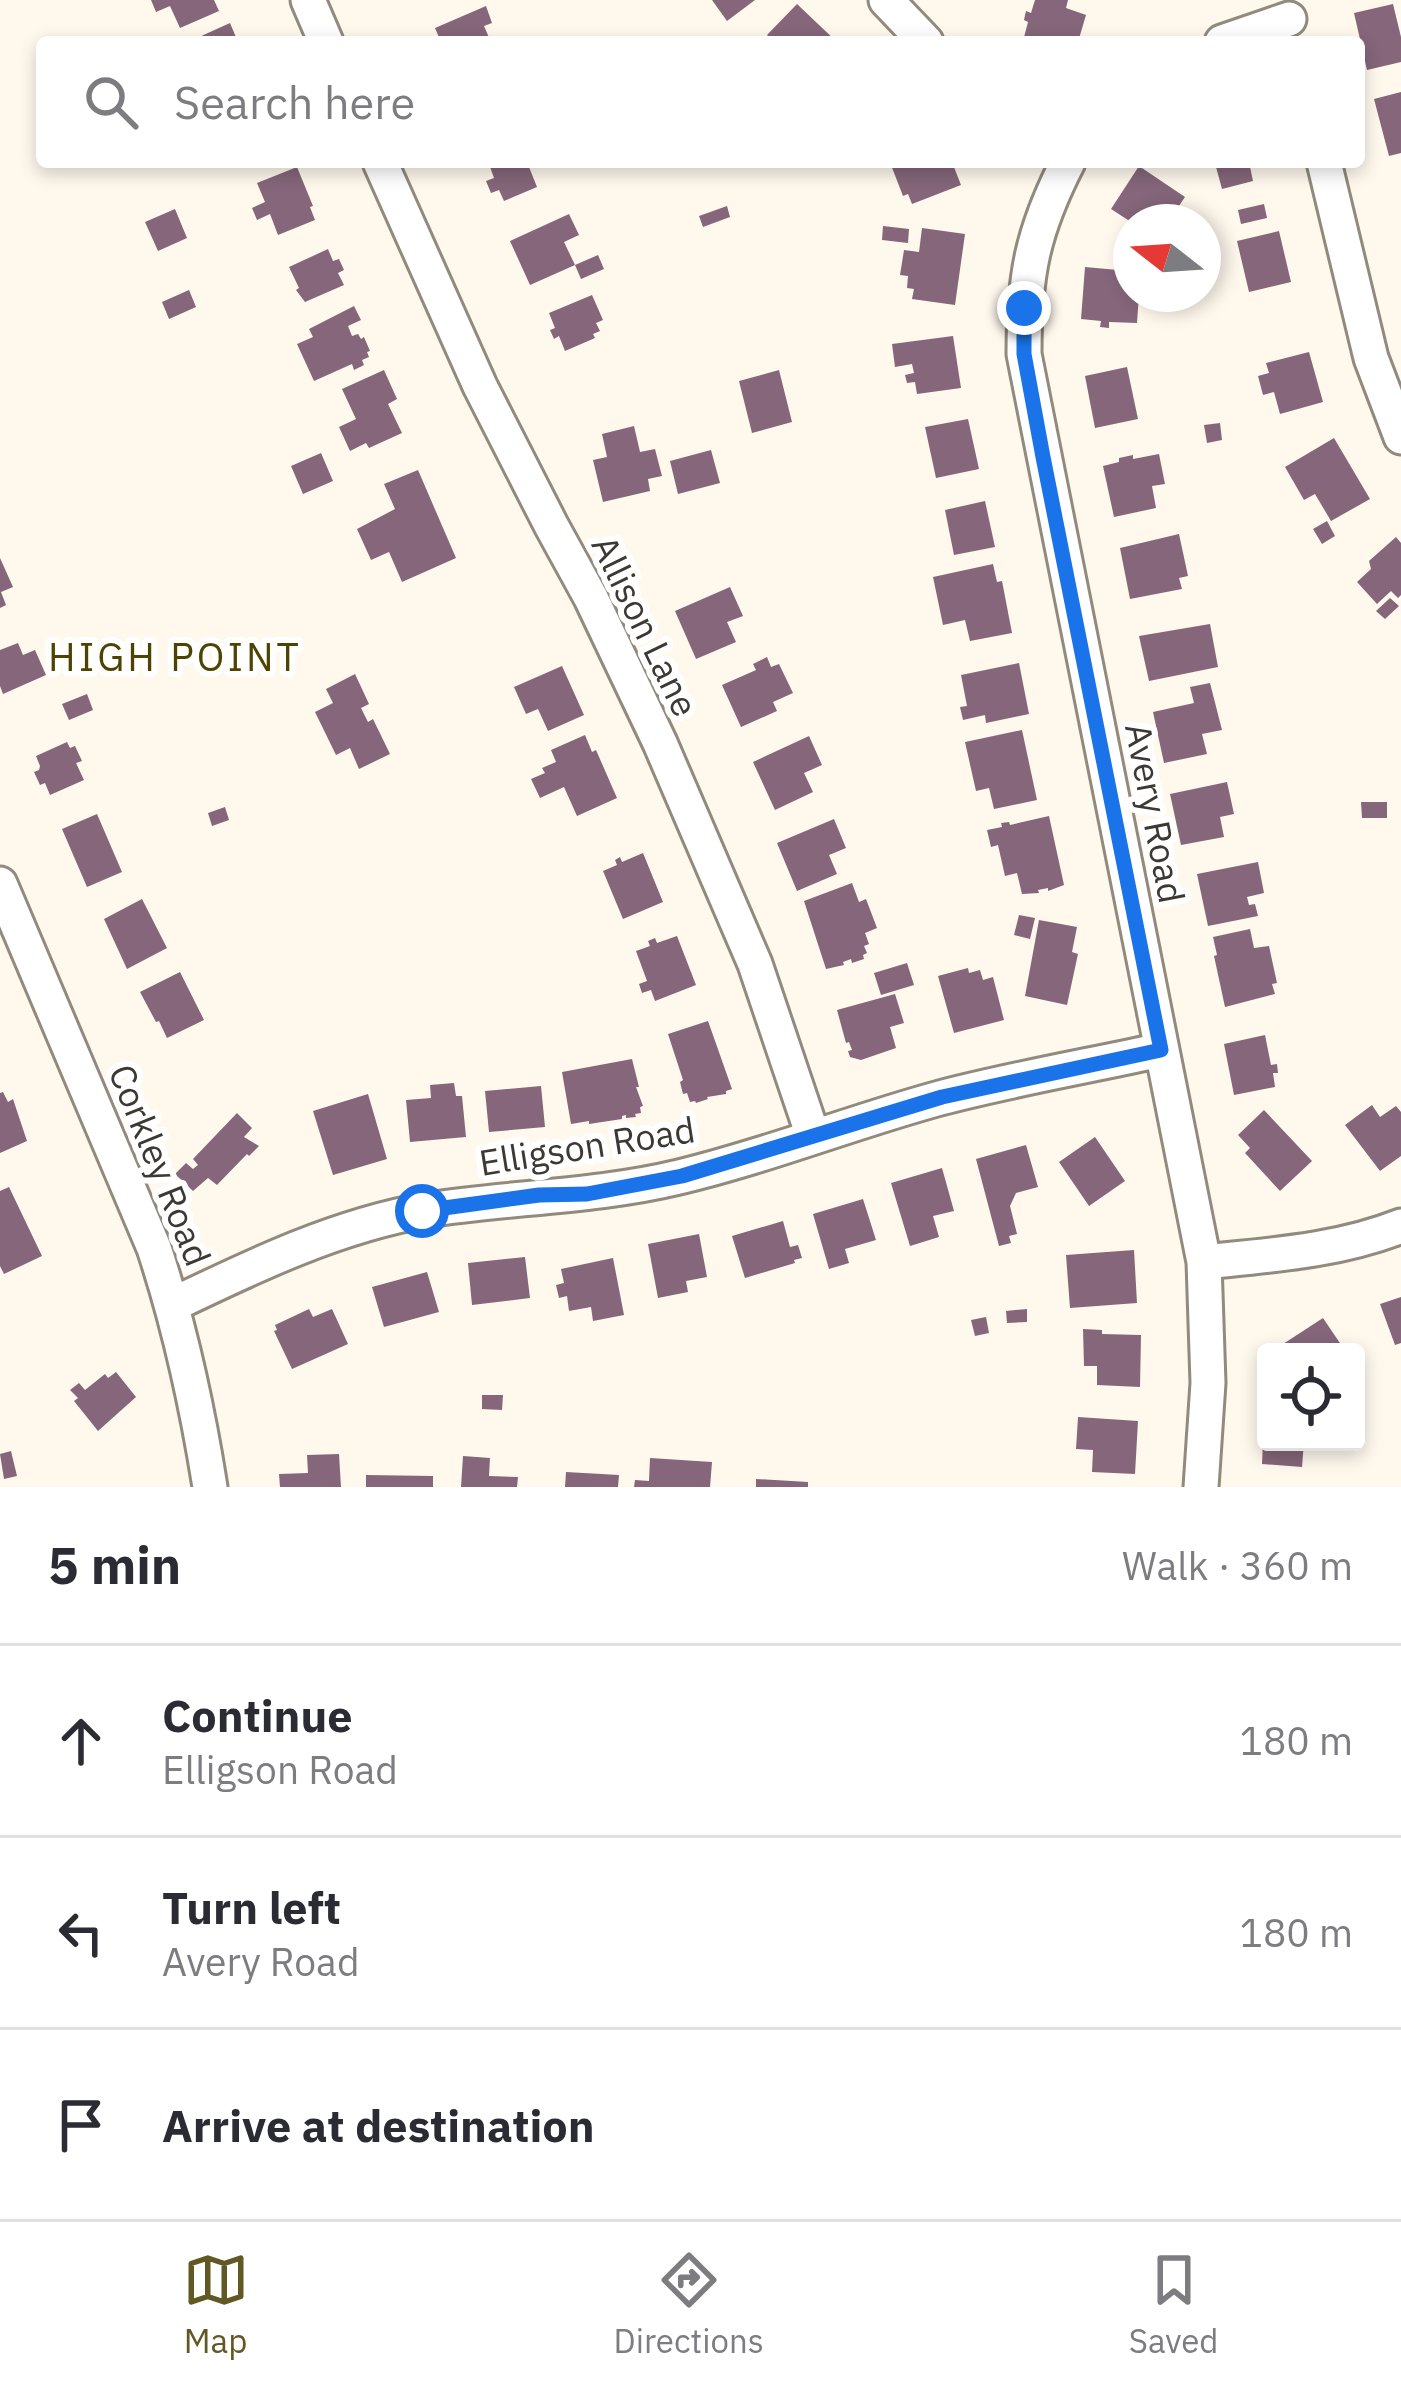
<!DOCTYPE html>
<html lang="en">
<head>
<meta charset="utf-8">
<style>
	body { margin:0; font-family:"IBM Plex Sans",sans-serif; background:#f2f2f3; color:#2b2b33 }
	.controls { position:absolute; right:36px; bottom:36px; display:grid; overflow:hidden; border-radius:12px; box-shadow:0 6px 18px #0003 }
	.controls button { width:108px; height:108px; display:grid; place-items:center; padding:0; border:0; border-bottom:3px solid #e1e1e2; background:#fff; color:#2b2b33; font:60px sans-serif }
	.compass { position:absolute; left:1113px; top:204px; width:108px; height:108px; border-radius:50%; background:#fff; box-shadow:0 6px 18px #0003; rotate:287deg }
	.stop { position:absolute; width:36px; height:36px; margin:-27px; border:9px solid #1a73e8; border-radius:50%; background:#fff }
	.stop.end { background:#1a73e8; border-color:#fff; box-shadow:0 3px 12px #0008 }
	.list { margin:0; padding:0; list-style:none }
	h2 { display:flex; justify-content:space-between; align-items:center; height:156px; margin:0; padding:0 48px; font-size:51px }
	h2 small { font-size:39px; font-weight:400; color:#7c7c81 }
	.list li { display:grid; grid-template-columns:78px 1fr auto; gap:36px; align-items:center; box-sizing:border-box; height:192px; padding:0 48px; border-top:3px solid #e1e1e2 }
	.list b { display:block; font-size:45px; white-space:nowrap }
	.list p { margin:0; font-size:39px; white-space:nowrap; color:#7c7c81 }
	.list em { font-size:39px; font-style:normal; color:#7c7c81 }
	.icon { flex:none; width:66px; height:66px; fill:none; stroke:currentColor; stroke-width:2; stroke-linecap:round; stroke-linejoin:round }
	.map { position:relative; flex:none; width:1401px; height:1487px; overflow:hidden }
	.search { position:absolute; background:#fff; box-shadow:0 6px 18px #0003; left:36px; right:36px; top:36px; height:132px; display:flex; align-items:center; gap:30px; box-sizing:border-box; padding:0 42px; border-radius:12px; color:#7c7c81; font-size:45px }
	.sheet { height:732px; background:#fff }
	nav { display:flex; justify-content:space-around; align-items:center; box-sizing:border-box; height:168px; border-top:3px solid #e1e1e2; background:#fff; font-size:33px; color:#7c7c81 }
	nav a { display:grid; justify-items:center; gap:6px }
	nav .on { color:#615824 }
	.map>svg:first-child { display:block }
	.building { fill:#85667a }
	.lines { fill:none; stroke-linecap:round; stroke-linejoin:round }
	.minor-casing { stroke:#918a7d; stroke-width:39 }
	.minor { stroke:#fff; stroke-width:33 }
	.route { stroke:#1a73e8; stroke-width:15 }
	.labels { text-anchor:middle; stroke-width:12; stroke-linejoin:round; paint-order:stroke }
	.street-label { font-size:36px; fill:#3c3934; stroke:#fff }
	.neighbourhood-label { font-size:39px; letter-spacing:3px; fill:#4e4300; stroke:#fff }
</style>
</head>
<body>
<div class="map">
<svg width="1401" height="1487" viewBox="0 0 1401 1487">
	<rect width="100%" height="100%" fill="#fff8ed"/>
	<path class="building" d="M151 0H214L219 11 180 28 170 6 156 12Z
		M712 0H755L727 21Z
		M1035 0H1068L1066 8 1086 15 1078 42 1023 41 1028 22 1024 20 1026 11 1031 13Z
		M797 4 837 42H774L767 35Z
		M1393 4 1401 37V62L1367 70 1354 13Z
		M486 6 492 23 484 26 491 42H441L435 28Z
		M230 23 238 42H188Z
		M1401 92V153L1389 156 1374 99Z
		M494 162H527L537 187 504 201 499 190 491 193 486 181 494 178 489 164Z
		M898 162H952L961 185 912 204 908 194 903 196 891 165Z
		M1218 162H1249L1253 181 1222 189 1216 167 1219 166Z
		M1139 166 1185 197 1168 222 1158 216 1154 222H1131L1111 209Z
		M297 167 313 206 310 207 315 220 278 235 270 214 257 220 252 208 265 202 257 183Z
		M1264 204 1267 218 1241 224 1238 210Z
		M727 206 730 217 703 227 699 216Z
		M175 209 187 238 158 251 145 222Z
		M569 214 579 235 564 242 575 265 530 285 510 241Z
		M883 226 909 229 908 243 882 240Z
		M922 228 965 234 955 305 912 299 914 289 907 288 908 276 900 275 904 250 919 252Z
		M1279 231 1291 282 1249 292 1237 241Z
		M328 249 333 261 339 259 344 270 338 273 344 285 305 302 296 290 299 288 289 267Z
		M598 255 604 269 581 279 575 265Z
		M1085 267 1129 271 1128 286H1131V294H1139L1137 323 1109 322V328L1100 327 1101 321 1081 319Z
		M189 290 196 307 169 319 162 302Z
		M592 295 603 320 596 323 600 331 593 334 595 338 565 351 559 336 554 339 550 330 555 328 549 313Z
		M354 306 361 320 348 326 352 336 358 334 361 339 364 337 370 351 367 352 369 357 362 360 364 365 354 370 352 364 314 381 297 344 313 337 309 329Z
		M953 336 961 388 917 394 915 382 907 383 905 375 914 373 912 364 895 367 892 344Z
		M1309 352 1323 402 1280 414 1274 392 1263 395 1258 376 1269 373 1266 363Z
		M1127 367 1138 419 1095 428 1085 376Z
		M384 370 397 399 388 404 402 433 369 448 366 443 350 451 339 427 356 419 342 389Z
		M779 370 792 422 752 433 739 381Z
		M968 419 979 469 936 478 925 427Z
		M1220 423 1222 440 1207 443 1204 425Z
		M634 426 640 452 655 449 662 476 648 479 650 491 603 502 593 460 607 457 602 434Z
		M1334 438 1370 499 1331 521 1315 494 1304 500 1285 467Z
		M711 450 720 483 678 494 670 461Z
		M321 453 333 481 303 494 291 466Z
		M1159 454 1165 484 1152 486 1156 508 1114 517 1103 466 1119 462V458L1133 455V459Z
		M418 470 456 558 402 582 389 552 371 560 357 529 395 509 384 484Z
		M985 501 995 547 954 555 945 510Z
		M1327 521 1335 536 1322 544 1313 529Z
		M1179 534 1188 576 1179 578 1182 589 1130 599 1120 548Z
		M1396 537 1401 543V595L1398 598 1391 591 1377 604 1357 582 1371 569 1369 561Z
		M0 558 13 587 1 592 6 605 0 608Z
		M993 564 997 582 1002 581 1012 633 970 641 965 620 943 625 933 577Z
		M730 587 743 616 727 622 736 642 696 659 675 611Z
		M1390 598 1399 606 1385 619 1376 611Z
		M1210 624 1218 667 1149 681 1139 636Z
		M18 643 23 655 35 650 46 675 3 694 0 686V650Z
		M767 657 771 667 779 664 793 693 773 702 777 711 741 727 722 685 756 670 753 664Z
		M1019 663 1029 714 986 723 985 715 963 720 960 707 967 706 961 675Z
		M562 666 584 715 548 731 538 709 526 714 514 687Z
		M355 674 369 704 361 708 368 722 373 719 390 754 359 769 350 748 336 755 315 712 333 703 326 689Z
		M1210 683 1222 730 1202 734 1207 754 1164 763 1153 712 1194 703 1190 687Z
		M87 694 93 710 69 720 62 704Z
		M1022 730 1037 800 994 809 989 788 976 791 965 742Z
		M585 735 592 752 596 750 617 798 577 816 564 787 540 798 531 779 545 773 542 768 556 762 551 750Z
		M809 736 822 765 804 773 813 792 775 810 753 762Z
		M67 742 70 748 75 746 82 761 76 763 84 780 50 795 45 783 40 785 34 772 39 770 40 766 36 756Z
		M1227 782 1234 814 1220 817 1224 837 1181 845 1170 794Z
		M1361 802H1387V818H1362Z
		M225 807 229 820 212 826 208 813Z
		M97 814 122 872 87 887 62 829Z
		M1049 816 1064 885 1048 891V888L1038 890 1039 893 1022 894 1017 873 1005 876 998 845 991 847 987 830 1002 827 1001 823 1009 822 1010 825Z
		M834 819 846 848 829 855 837 874 797 891 777 843Z
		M643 853 663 902 623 919 603 871 617 865 615 860 620 857 622 862Z
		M1258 862 1264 893 1247 897 1249 905 1255 904 1258 916 1208 926 1197 874Z
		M852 883 859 902 866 899 877 928 865 933 869 944 864 946 867 953 863 955 864 959 852 963 851 959 843 962 844 965 826 969 804 901Z
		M142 899 167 948 127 969 104 919Z
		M1019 915 1035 918 1030 939 1014 935Z
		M1039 920 1077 927 1072 952 1078 954 1067 1005 1025 996Z
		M1250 929 1254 948 1269 946 1277 983 1272 984 1275 994 1225 1007 1214 956 1217 955 1213 937Z
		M677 936 696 985 655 1001 651 990 642 993 639 984 647 981 636 951 650 946 648 941 655 938 657 943Z
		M907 963 914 985 881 995 874 973Z
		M968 968 969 973 980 970 983 980 993 977 1004 1020 954 1033 938 976Z
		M180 972 204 1020 167 1038 159 1021 156 1022 140 992Z
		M895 994 904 1023 890 1027 896 1048 861 1060 850 1057 848 1051 852 1050 849 1042 846 1043 837 1010Z
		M708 1021 732 1089 726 1091V1094L707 1097 708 1099 696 1103 695 1101 690 1102 687 1093 683 1094 680 1082 683 1080 668 1034Z
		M1265 1035 1271 1065 1277 1064 1278 1073H1273L1275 1087 1234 1095 1224 1044Z
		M632 1059 639 1087H636L643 1106 640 1107 641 1113 635 1114 636 1117 626 1118V1115L622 1116V1119L589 1124V1121L571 1124 562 1072Z
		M454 1083 456 1096H462L466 1137 410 1142 406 1100 431 1098 430 1085Z
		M541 1086 545 1127 489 1132 485 1091Z
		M3 1092 8 1102 13 1099 27 1141 0 1153V1093Z
		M368 1094 387 1159 333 1175 313 1111Z
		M1372 1105 1380 1117 1396 1106 1401 1112V1156L1380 1171 1345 1125Z
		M1264 1110 1312 1161 1280 1191 1245 1153 1250 1148 1238 1135Z
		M237 1113 252 1128 244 1137 259 1146 249 1156 247 1154 217 1185 208 1178 193 1191 175 1174 186 1163 193 1169 198 1165 193 1159Z
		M1095 1137 1125 1181 1089 1206 1059 1162Z
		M1026 1145 1038 1187 1016 1193 1010 1206 1017 1234 1009 1236 1011 1243 999 1246 976 1159Z
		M942 1168 954 1211 933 1216 939 1237 910 1246 891 1183Z
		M9 1187 42 1256 4 1274 0 1266V1191Z
		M863 1199 876 1240 845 1249 849 1263 829 1269 813 1214Z
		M783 1221 790 1247 798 1245 802 1258 794 1260 795 1263 745 1278 732 1236Z
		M699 1234 707 1277 686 1281 688 1292 658 1298 648 1244Z
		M1134 1250 1137 1303 1070 1308 1066 1255Z
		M525 1257 530 1298 472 1305 468 1263Z
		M613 1258 624 1315 593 1321 591 1307 569 1311 567 1296 559 1298 556 1285 564 1283 561 1269Z
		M427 1272 439 1312 384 1327 372 1287Z
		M1401 1297V1343L1395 1345 1380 1304Z
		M309 1309 313 1317 332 1309 348 1344 292 1369 274 1331 277 1330 275 1325Z
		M1027 1309V1322L1007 1323 1006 1311Z
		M986 1317 989 1333 975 1336 971 1320Z
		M1323 1318 1346 1352H1284L1280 1346Z
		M1083 1329 1102 1330V1334L1141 1335 1140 1387 1097 1385V1366H1084Z
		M116 1372 136 1397 98 1431 74 1401 78 1398 70 1390 79 1383 85 1390 105 1374 108 1378Z
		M482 1395H503L502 1410 482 1409Z
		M1078 1417 1138 1421 1135 1474 1092 1472 1093 1450 1076 1449Z
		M1263 1442H1304L1302 1467 1262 1464Z
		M11 1451 17 1476 4 1479 0 1454Z
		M339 1454 341 1487H280L279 1474 308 1473 307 1455Z
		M463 1456 490 1458 489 1476 518 1477 517 1487H461Z
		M650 1458 712 1462 710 1487H634L635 1480 649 1481Z
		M566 1472 619 1475 618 1487H565Z
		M366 1475 433 1476V1487H366Z
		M756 1479 808 1482V1487H756Z"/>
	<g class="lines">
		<g class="minor-casing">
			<path id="minor" d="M308 0 326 42
				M886 0 926 42
				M1222 42 1289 19
				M380 162 480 386 551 525 591 598 660 743 755 964 813 1136
				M1068 162C1032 232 1024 276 1024 354L1204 1262 1208 1383 1201 1487
				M1324 162 1371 358 1401 437
				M0 884 154 1248C180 1327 197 1405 210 1487
				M1204 1262C1271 1255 1338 1251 1401 1226
				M172 1305C253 1266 338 1225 427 1210 511 1197 596 1197 679 1177 767 1156 852 1122 940 1098 1012 1079 1088 1066 1161 1050"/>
		</g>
		<use href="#minor" class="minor"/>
	</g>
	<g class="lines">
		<path class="route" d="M422 1211 539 1195 587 1194 682 1176 942 1097 1161 1050 1043 457 1024 354V308"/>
	</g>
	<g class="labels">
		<g class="street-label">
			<text transform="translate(645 626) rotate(64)" y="13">Allison Lane</text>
			<text transform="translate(1155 813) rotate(79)" y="13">Avery Road</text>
			<text transform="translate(587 1146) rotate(-9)" y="13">Elligson Road</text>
			<text transform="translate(160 1165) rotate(68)" y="13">Corkley Road</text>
		</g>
		<g class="neighbourhood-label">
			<text x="175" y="671">HIGH POINT</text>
		</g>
	</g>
</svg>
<div class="controls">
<button><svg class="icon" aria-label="locate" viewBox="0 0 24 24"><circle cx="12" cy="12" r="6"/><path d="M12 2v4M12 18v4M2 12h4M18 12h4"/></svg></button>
</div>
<svg class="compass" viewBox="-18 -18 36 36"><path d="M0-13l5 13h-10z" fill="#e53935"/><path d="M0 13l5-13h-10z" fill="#7c7c81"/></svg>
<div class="stop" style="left:422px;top:1211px"></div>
<div class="stop end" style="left:1024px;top:308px"></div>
<div class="search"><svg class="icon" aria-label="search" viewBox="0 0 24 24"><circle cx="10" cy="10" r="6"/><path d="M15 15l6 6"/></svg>Search here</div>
</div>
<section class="sheet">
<h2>5 min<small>Walk · 360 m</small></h2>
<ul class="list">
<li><svg class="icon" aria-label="ahead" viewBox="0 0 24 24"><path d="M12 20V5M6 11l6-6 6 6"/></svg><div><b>Continue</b><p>Elligson Road</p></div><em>180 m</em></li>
<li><svg class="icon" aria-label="left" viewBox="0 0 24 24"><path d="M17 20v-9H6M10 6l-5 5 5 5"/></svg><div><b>Turn left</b><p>Avery Road</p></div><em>180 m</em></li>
<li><svg class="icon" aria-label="arrive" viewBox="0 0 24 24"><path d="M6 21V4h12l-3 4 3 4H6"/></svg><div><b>Arrive at destination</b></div></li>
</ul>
</section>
<nav>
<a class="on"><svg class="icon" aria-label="map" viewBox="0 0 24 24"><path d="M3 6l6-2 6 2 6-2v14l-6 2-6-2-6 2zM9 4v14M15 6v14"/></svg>Map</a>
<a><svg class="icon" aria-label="directions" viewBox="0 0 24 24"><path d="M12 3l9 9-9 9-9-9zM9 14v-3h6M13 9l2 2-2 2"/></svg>Directions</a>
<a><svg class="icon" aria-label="saved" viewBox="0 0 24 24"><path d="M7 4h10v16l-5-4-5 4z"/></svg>Saved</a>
</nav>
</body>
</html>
